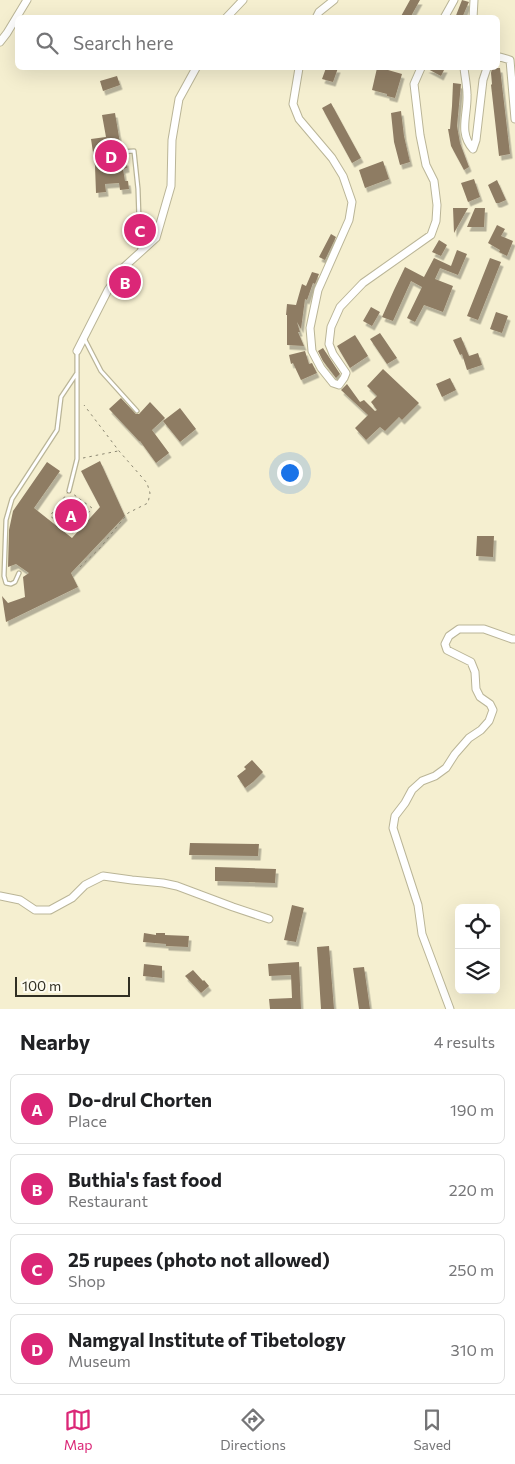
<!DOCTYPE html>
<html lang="en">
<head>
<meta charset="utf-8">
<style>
	body { margin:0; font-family:Commissioner,sans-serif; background:#f2f2f2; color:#202124 }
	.controls { position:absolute; right:15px; bottom:15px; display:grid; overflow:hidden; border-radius:8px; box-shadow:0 5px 20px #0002 }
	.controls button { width:45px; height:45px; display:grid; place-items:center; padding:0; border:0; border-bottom:1px solid #e0e0e0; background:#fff; color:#202124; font:25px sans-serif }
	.scale { position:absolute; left:15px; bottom:12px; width:115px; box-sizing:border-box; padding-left:5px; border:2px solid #312f23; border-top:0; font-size:14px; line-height:18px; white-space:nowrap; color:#312f23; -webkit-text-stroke:4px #fefcf0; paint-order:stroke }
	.you { position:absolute; left:289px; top:472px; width:18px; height:18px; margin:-12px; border:4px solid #fff; border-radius:50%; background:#1a73e8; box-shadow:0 0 0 8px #1a73e833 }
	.badge { display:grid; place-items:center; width:32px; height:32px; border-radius:50%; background:#db2777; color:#fff; font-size:16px; font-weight:700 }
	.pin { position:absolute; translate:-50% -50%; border:2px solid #fff; box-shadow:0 1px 5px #0006 }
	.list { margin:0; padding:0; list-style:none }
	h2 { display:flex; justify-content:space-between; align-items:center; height:65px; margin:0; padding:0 20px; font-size:21px }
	h2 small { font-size:16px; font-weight:400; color:#757577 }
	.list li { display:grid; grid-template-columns:32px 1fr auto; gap:15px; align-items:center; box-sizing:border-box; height:70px; margin:0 10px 10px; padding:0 10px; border:1px solid #e0e0e0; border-radius:8px }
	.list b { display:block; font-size:19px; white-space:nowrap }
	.list p { margin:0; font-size:16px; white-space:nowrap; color:#757577 }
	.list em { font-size:16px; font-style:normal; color:#757577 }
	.icon { flex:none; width:28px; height:28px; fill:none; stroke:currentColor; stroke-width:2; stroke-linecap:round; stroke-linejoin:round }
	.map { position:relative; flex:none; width:515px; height:1009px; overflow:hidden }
	.search { position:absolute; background:#fff; box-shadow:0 5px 20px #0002; left:15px; right:15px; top:15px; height:55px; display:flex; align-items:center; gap:12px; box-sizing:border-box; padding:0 18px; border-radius:8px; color:#757577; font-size:19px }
	.sheet { height:385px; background:#fff }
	nav { display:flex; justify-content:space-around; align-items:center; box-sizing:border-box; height:70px; border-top:1px solid #e0e0e0; background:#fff; font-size:14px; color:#757577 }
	nav a { display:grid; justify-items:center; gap:2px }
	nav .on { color:#db2777 }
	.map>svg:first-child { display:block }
	.building { fill:#8e7c64; filter:url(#shadow) }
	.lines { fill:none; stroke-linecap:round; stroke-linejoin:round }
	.service-casing { stroke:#bab597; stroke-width:5.5 }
	.minor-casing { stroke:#bab597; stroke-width:9 }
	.path { stroke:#8c8873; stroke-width:1; stroke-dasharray:2.5 4; stroke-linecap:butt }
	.service { stroke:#fff; stroke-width:3 }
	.minor { stroke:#fff; stroke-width:7 }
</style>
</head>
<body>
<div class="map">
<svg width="515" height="1009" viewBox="0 0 515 1009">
	<defs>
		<filter id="shadow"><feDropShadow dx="2.5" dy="4.5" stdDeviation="0" flood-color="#0004"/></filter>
	</defs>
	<rect width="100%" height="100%" fill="#f5efd0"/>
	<path class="building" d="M410 0H420L410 18H400Z
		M462 0 469 2 468 4 462 18H455Z
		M326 68H338L333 82 322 79Z
		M377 68H388V70L402 74 395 98 387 96V94L372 90Z
		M426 68H445L441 76Z
		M492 68H500L510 154 499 156 491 85 492 84 491 73Z
		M117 76 120 85 103 91 100 81Z
		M453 83 461 84 457 126 460 143 469 167 464 170 451 146 448 129H450L452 106Z
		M331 103 361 158 352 163 322 108Z
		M401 111 404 136 410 162 400 165 394 142 391 113Z
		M115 113 120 143 101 146 103 169 119 168 118 162 126 161 127 168 123 169 125 181H128L129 189 120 190 119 183 105 184 106 192 96 193 95 166 91 139 106 137 102 115Z
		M383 161 389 179 365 188 359 170Z
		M474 179 480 197 468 202 461 183Z
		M497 180 506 200 499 203H496L488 185Z
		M453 208H468L454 233Z
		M475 208H485L484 227H467Z
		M497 225 505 229 501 236 513 241 507 256 499 252 500 250 488 243Z
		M331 234 336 237 325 260 319 257Z
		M439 240 447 245 441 256 432 252Z
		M457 250 467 254 458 275 440 268 435 279 453 286 443 312 424 305 415 322 407 318 422 287 411 281 393 321 382 317 394 290 405 267 424 277 434 258 451 266Z
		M490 258 501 262 478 320 467 316Z
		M312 272 319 274 315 284 313 283 307 300 305 299 301 329 297 322 300 332H298L304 346 287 345V315H286L287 304 296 305 302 284 306 286Z
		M371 307 380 312 372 326 363 321Z
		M496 312 508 316 502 333 490 329Z
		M380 333 397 358 387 364 370 339Z
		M355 335 368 356 350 368 337 346Z
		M461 337 469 356 478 353 482 365 467 370 462 354 460 355 453 340Z
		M323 348 340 374 336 378 323 361 318 351Z
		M305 351 309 364 312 363 317 373 301 380 293 363 291 364 289 355Z
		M383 369 419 403 402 420 399 417 385 431 380 427 366 440 355 428 368 415 341 390 347 384 360 402 364 400 375 411 377 410 371 402 377 396 367 386Z
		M450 378 456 390 442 397 436 384Z
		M121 398 136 414H139L150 402 165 418 152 430 169 453 156 463 140 441H139L109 409Z
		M180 408 196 429 180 442 163 421Z
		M100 461 125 516 71 573 78 587 6 622 2 596 8 603 25 597 23 577 29 573 16 564 8 567 9 530 13 511 47 462 60 471 34 508 72 538 100 507 81 471Z
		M477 536H494L493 557 476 556Z
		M252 760 263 772 253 782 245 788 237 776 246 769 244 767Z
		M190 843 259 844 258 856 189 855Z
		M215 867 276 869 275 883 215 881Z
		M292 905 304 908 296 942 284 940Z
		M144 933 156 935V933H165V935L189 936 188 947 166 946V944L143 942Z
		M329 946 334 1009H321L317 947Z
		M299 962 301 1009H270L269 999 292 998 291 975 269 976 268 964Z
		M144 964 162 966V978L143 976Z
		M364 967 370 1009H359L353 968Z
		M193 970 203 981 204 980 209 986 201 993 185 976Z"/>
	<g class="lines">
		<g class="service-casing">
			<path id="service" d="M118 152 134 151 138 189 140 250
				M85 340 101 371 137 411
				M69 491 77 459V351
				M19 573 15 582 11 584 6 583 4 576 6 520 12 499 57 430 61 397 77 373"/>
		</g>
		<g class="minor-casing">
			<path id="minor" d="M226 18 243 0
				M316 18 319 12 334 0
				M444 18 454 0
				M473 18 474 0
				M0 42 7 33 27 0
				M498 58 500 57 510 60 515 119
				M299 68 293 104 299 119 332 158 343 176 352 202 349 220 318 290 310 328 312 351 321 368 333 383 339 385 344 378 346 373 333 354 329 344 331 327 340 307 363 283 431 235 436 221 437 205 434 181 426 165 420 135 414 84 421 68
				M464 68C465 77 467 86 467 95 468 114 458 133 473 149L476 140 483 80 487 68
				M77 351 108 290 124 267 156 238 171 186 172 140 179 99 196 68
				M0 896 20 900 35 910H50L72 898 85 885 103 876 132 880 163 883 177 886 233 907 269 919
				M450 1009 422 934 418 905 393 828 395 816 405 803 412 790 422 781 435 776 446 768 455 754 469 738 481 730 489 721 493 710 490 704 480 697 476 689 475 672 471 662 447 650 445 644 449 636 459 629H484L512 639H515"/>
		</g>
		<path class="path" d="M83 458 118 451
			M69 491 92 508 73 533 50 516Z
			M80 567 100 548 128 513 148 503 150 493 147 483 119 451 84 405"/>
		<use href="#service" class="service"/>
		<use href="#minor" class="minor"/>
	</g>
</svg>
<div class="controls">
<button><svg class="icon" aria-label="locate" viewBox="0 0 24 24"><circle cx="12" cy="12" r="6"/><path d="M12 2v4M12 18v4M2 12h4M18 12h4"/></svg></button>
<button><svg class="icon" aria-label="layers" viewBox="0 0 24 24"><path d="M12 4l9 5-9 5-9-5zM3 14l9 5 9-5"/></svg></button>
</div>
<div class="scale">100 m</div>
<div class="you"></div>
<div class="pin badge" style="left:71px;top:515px">A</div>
<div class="pin badge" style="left:125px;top:282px">B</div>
<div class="pin badge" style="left:140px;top:230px">C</div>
<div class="pin badge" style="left:111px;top:156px">D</div>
<div class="search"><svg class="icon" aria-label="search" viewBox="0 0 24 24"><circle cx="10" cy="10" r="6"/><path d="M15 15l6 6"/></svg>Search here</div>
</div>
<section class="sheet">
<h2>Nearby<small>4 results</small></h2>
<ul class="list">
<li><span class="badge">A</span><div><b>Do-drul Chorten</b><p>Place</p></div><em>190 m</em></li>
<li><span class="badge">B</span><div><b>Buthia's fast food</b><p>Restaurant</p></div><em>220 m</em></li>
<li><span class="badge">C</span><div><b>25 rupees (photo not allowed)</b><p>Shop</p></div><em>250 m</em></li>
<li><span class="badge">D</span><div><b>Namgyal Institute of Tibetology</b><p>Museum</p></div><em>310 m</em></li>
</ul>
</section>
<nav>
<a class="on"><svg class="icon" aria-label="map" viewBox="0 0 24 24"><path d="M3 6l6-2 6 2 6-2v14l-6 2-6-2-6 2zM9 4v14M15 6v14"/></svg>Map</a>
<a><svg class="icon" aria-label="directions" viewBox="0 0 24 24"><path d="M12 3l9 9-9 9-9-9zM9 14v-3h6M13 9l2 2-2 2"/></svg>Directions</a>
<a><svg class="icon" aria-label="saved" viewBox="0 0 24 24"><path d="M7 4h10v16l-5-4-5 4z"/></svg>Saved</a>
</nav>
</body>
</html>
